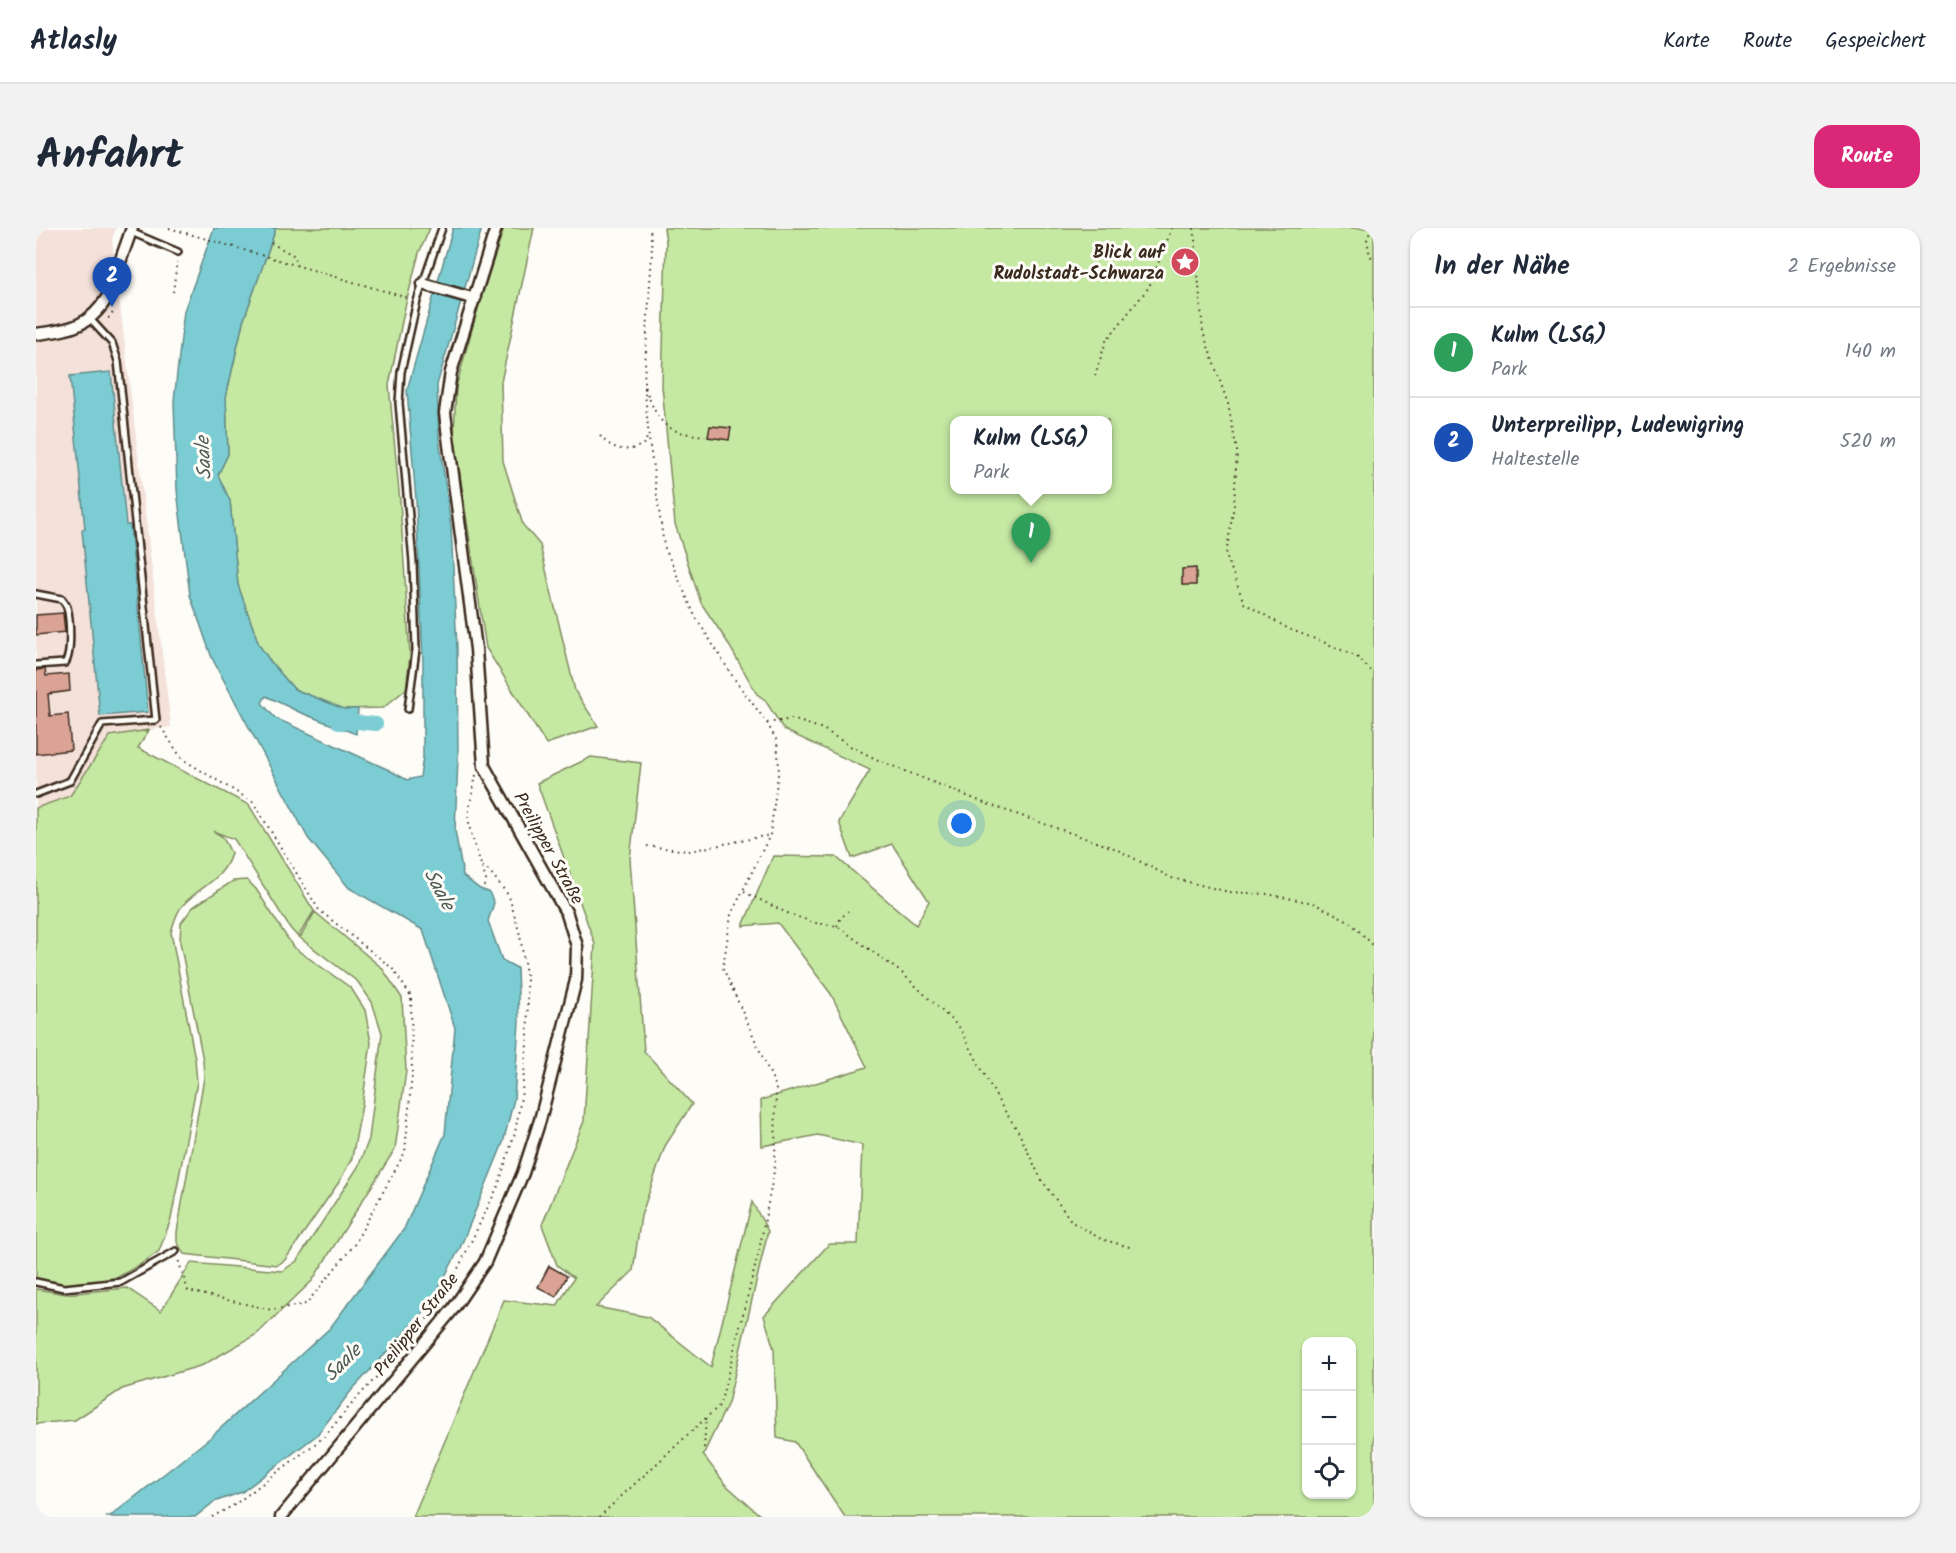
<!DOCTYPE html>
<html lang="de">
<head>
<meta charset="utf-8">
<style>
	body { margin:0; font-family:Kalam,sans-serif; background:#f2f2f3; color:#1f2937 }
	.controls { position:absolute; right:18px; bottom:18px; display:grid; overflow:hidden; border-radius:12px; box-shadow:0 2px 4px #0004 }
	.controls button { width:54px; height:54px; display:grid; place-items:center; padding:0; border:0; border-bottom:2px solid #e0e1e3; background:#fff; color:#1f2937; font:30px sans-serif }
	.you { position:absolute; left:926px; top:596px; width:21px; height:21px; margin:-15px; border:4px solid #fff; border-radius:50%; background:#1a73e8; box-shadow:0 0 0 9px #1a73e833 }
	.badge { display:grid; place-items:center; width:39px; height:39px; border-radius:50%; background:#db2777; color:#fff; font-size:20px; font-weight:700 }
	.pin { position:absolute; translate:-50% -50px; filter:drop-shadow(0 2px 3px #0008) }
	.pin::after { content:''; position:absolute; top:32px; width:21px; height:18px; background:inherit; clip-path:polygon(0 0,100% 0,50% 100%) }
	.popup { position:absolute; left:914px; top:188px; width:162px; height:78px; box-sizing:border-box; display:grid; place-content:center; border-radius:12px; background:#fff; filter:drop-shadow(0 2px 4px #0005); font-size:20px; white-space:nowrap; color:#747a83 }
	.popup b { font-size:22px; color:#1f2937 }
	.popup::after { content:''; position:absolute; left:50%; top:100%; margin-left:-12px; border:12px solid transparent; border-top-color:#fff }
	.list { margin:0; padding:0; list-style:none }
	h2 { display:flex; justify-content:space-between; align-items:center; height:78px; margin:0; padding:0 24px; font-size:26px }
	h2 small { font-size:20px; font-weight:400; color:#747a83 }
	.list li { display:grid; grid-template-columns:39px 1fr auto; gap:18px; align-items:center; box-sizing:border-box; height:90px; padding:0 24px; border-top:2px solid #e0e1e3 }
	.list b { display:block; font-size:22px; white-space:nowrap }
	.list p { margin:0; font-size:20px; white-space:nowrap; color:#747a83 }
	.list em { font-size:20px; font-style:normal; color:#747a83 }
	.icon { flex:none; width:33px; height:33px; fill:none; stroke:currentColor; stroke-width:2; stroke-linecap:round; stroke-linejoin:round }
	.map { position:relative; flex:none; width:1338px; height:1289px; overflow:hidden; border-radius:18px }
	header { display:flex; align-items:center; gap:36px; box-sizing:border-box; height:84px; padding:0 30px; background:#fff; border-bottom:2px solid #e0e1e3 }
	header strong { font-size:28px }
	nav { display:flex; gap:33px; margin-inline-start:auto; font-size:21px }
	.intro { display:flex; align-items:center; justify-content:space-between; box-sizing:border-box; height:144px; padding:0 36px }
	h1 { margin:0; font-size:42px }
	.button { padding:15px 27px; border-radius:18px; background:#db2777; color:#fff; font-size:21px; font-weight:700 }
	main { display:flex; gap:36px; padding:0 36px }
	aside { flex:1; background:#fff; border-radius:18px; box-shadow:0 2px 4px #0004 }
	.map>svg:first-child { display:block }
	.built { fill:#f3e1da }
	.green { fill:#c5e9a3; stroke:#808a60; stroke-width:1.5; fill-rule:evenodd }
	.water { fill:#7ccdd3; stroke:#628c8b; stroke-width:1.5 }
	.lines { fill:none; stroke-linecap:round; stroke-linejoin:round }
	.canal { stroke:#7ccdd3; stroke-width:14 }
	.building { fill:#dba395; stroke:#3b2a1e; stroke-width:1.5 }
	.service-casing { stroke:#3b2a1e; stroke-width:10 }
	.minor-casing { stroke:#3b2a1e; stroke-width:15 }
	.path { stroke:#3b2a1e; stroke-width:2; stroke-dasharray:1.5 4.5; stroke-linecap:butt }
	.service { stroke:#fdfcf7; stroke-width:5 }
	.minor { stroke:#fdfcf7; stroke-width:10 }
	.labels { text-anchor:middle; stroke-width:6; stroke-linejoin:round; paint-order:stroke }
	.poi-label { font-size:18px; font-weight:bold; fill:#3b2a1e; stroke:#fdfcf7; text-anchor:end }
	.street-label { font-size:18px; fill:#3b2a1e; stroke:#fdfcf7 }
	.water-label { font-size:20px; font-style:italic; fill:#4e5b54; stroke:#fdfcf7 }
</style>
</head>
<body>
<header>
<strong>Atlasly</strong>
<nav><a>Karte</a><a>Route</a><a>Gespeichert</a></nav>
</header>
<div class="intro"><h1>Anfahrt</h1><a class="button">Route</a></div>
<main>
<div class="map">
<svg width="1338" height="1289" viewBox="0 0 1338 1289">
	<rect width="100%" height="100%" fill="#fdfcf7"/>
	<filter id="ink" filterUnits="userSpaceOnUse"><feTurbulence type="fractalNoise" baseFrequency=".0167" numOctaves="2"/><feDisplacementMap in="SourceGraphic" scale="12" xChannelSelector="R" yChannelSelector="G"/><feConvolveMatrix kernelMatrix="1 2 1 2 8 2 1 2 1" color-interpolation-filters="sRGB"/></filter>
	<g filter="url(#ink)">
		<path class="built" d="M0 0H80L76 11 135 499 74 508 34 568 0 580Z"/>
		<path class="green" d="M240 0H394L383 25 369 79 353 157 364 274 374 428 370 461 347 480 308 481 258 461 234 433 223 417 202 357 194 273 182 247 192 226 190 169 207 94Z
			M468 0H498L465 154 467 233 487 297 504 317 539 463 562 498 510 516 450 420 418 207 420 159 444 72Z
			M628 0H1338V1289H809L759 1214 741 1210 738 1121 728 1088 793 1016H822L826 917 782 907 726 918 725 872 831 839 795 766 742 695 707 698 737 628 800 629 880 697 893 673 856 616 816 630 803 594 834 542 748 502 729 472 721 466 690 412 665 375 639 296 626 158 630 14ZM918 192H1072V262H918ZM1270 1114H1316V1266H1270Z
			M113 502 102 520 213 577 278 683 262 709 254 700 198 611 177 603 187 609 195 625C189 651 163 659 147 677 140 684 138 695 135 704L159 831 161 854 135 991 123 1023 105 1036 82 1049 61 1053 26 1057 0 1051V580L34 568 74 508Z
			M555 529 605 535 594 631 608 823 656 876 629 918 605 988 597 1043 560 1079 612 1089 675 1139 716 974 732 1003 692 1175 667 1227 690 1257 726 1289H377L468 1072 521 1078 538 1050 521 1037 506 997 548 893 559 716 501 555Z
			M211 652 220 661 257 719 315 760 329 782 335 815 326 877 316 930 303 954 249 1032 241 1037 148 1026 141 1014V1004L168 850 167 832 144 714 145 695 157 679 197 653Z
			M279 684 346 740 366 770 370 843 359 921 276 1053 221 1106 167 1137 86 1161 39 1192 0 1196V1061L30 1066 91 1060 125 1083 155 1035 246 1043 261 1033 322 939 333 911 346 805 336 774 322 754 264 710Z"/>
		<path class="water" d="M178 0H240L207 94 190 169 192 226 182 247 194 273 202 357 223 417 234 433 258 461 308 481H322L320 506 263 484 230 468 226 475 239 490 353 542 371 552 384 549 387 529V433L380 272 371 162 417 0H446L401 157 403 210 415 299 421 420 422 530 419 602 427 648 444 661 453 664 458 675 452 693 466 732 481 740 483 794 478 871 467 915 424 1020 393 1078 315 1163 281 1207 206 1264 178 1274 159 1289H70L76 1287 175 1209 294 1100 368 1001 409 906 419 800 387 702 313 660 272 610 176 430 154 367 141 262 138 173 148 83Z
			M75 144 90 297H94L112 484 64 488 46 302 49 301 34 148Z"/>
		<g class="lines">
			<path class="canal" d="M303 495 321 494 340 496"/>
		</g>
		<path class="building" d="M674 198 695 200 693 212 672 209Z
			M1160 340V357H1146V341Z
			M27 385 29 404 0 407V387Z
			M9 441 10 448 33 446 34 463 12 466 14 488 32 486 35 522 0 526V442Z
			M513 1038 531 1048 520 1069 502 1059Z"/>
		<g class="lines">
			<g class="service-casing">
				<path id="service" d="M95 4 142 24
					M0 366 26 371C27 373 30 376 31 379 34 390 36 426 29 435L0 437
					M372 481 380 422 377 334 363 175 365 144 381 73 406 0
					M0 566 34 553 66 496 120 492 82 133 76 115 54 91
					M0 1054 28 1060 85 1054 140 1023"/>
			</g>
			<g class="minor-casing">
				<path id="minor" d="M387 56 439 71
					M0 106C33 102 54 99 72 68L96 0
					M245 1289 417 1081 449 1034 487 945 504 892 540 752 541 718 531 686 448 538 440 421 412 209 409 185 415 144 460 0"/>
			</g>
			<path class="path" d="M133 0 372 70
				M1158 0 1167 104 1192 176 1201 223 1198 277 1190 327 1208 375 1253 401 1292 416 1321 429 1338 446
				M1336 0 1331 11 1334 28 1338 31
				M235 15 259 28 261 39
				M137 64 141 34
				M72 90 75 89 78 81
				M1059 148 1070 113 1113 59 1136 0
				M609 160C624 197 627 204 669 208
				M564 208C577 223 594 226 610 214L611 207
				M731 495 756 491 787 501 814 518 842 532 951 576 1078 620 1136 650 1193 664 1231 666 1277 675 1313 693 1338 718
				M125 499 146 531 217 574 283 682 356 740 375 768 376 846 369 924 318 1017 270 1076 236 1082 152 1063 142 1031
				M440 547 432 587 434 602 450 652 449 657 444 661
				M611 618 653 623 734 607
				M708 664 751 685 779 695 801 698 866 745 924 800 963 874 982 903 1005 951 1036 994 1065 1011 1097 1020
				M801 698 804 691 812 683
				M668 1220 670 1190
				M176 1289 198 1277 288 1209 320 1171 365 1123 389 1094 416 1053 462 958 479 905 486 863 492 808 491 753 484 707 473 668 455 645 445 637
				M563 1289 684 1177 723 1023 739 938 740 859 687 740 695 687 734 607 743 539 741 513 731 495 697 449 659 388 628 318 613 211 608 154 616 24 614 0"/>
			<use href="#service" class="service"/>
			<use href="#minor" class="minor"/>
		</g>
	</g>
	<defs>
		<g id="sight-disc" transform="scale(1.5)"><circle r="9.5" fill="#d1495b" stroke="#fdfcf7"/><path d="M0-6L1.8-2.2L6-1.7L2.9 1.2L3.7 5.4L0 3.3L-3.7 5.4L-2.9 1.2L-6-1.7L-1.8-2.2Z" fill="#fff"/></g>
	</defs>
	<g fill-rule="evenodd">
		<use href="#sight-disc" x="1149" y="34"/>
	</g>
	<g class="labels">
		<g class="poi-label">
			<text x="1128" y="30">Blick auf<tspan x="1128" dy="21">Rudolstadt-Schwarza</tspan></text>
		</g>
		<g class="street-label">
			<text transform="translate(513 620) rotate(61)" y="6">Preilipper Straße</text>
			<text transform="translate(380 1096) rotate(-52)" y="6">Preilipper Straße</text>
		</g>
		<g class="water-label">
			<text transform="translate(167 230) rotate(-93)" y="7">Saale</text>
			<text transform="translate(404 661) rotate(62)" y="7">Saale</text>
			<text transform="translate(306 1134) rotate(-45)" y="7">Saale</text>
		</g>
	</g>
</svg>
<div class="controls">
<button>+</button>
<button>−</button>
<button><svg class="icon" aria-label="locate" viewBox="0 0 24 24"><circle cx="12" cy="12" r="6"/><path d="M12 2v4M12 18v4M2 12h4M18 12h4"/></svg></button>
</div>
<div class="you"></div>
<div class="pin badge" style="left:995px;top:335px;background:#2e9e5b">1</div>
<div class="popup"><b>Kulm (LSG)</b>Park</div>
<div class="pin badge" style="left:76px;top:79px;background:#1a4fb4">2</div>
</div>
<aside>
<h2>In der Nähe<small>2 Ergebnisse</small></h2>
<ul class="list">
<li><span class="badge" style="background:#2e9e5b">1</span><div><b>Kulm (LSG)</b><p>Park</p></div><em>140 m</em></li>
<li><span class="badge" style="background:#1a4fb4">2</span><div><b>Unterpreilipp, Ludewigring</b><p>Haltestelle</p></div><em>520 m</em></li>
</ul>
</aside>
</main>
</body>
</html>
